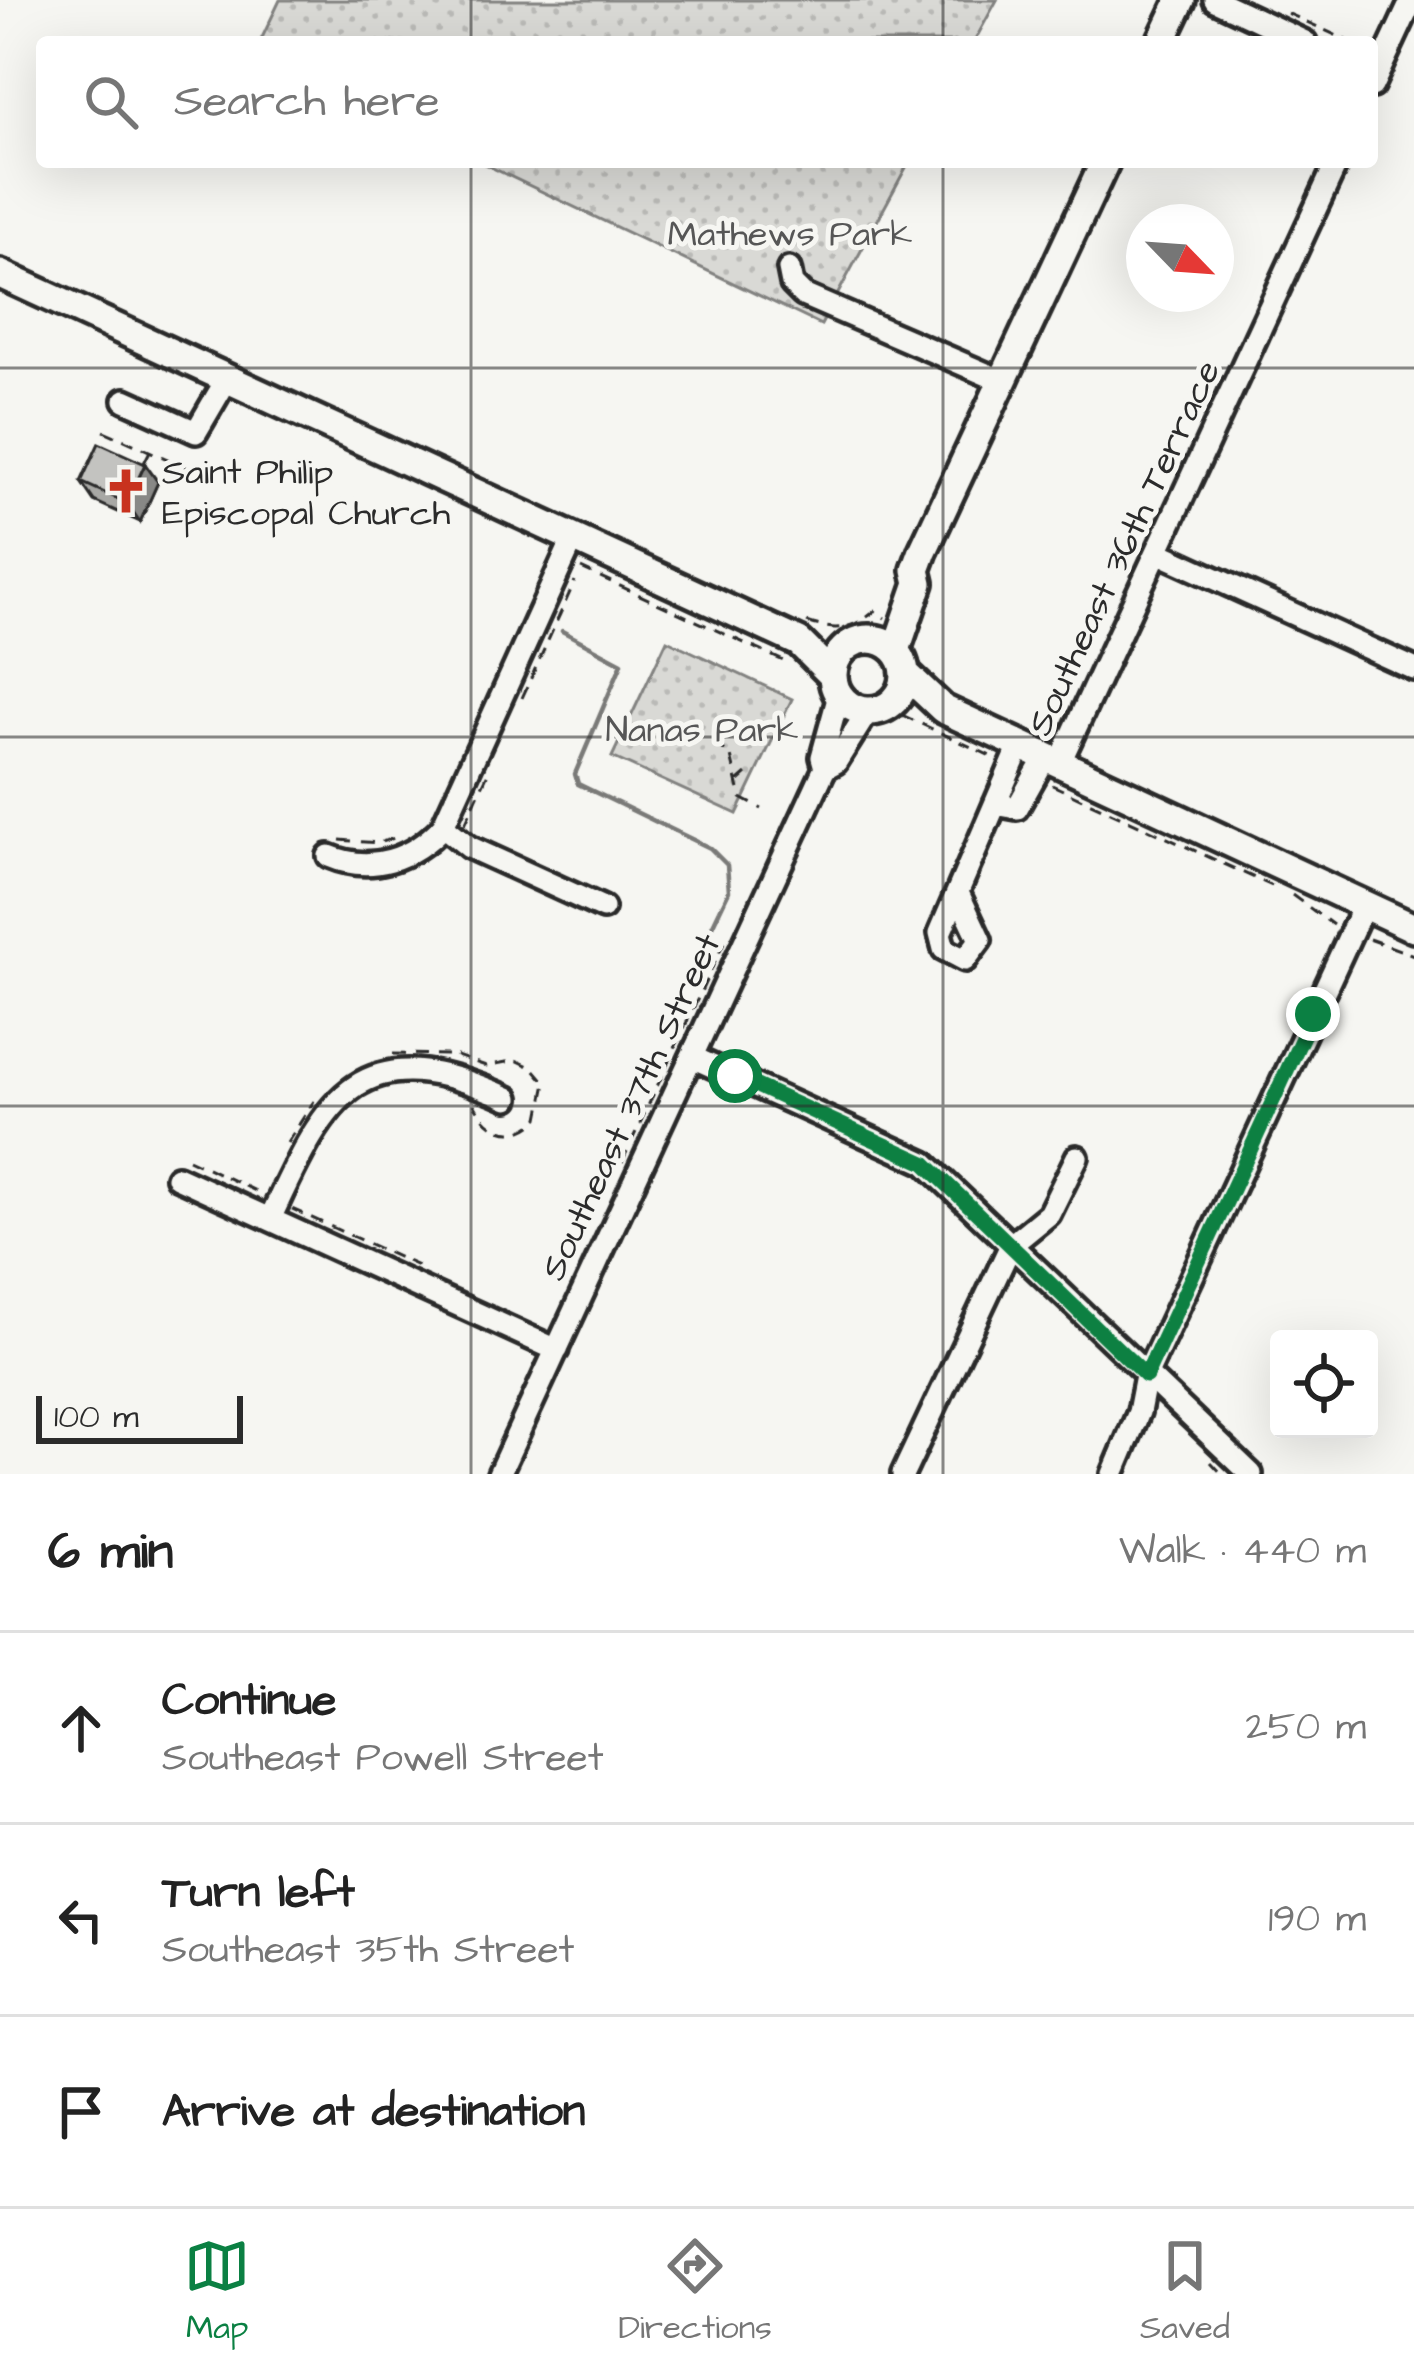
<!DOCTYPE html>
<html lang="en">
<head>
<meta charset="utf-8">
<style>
	body { margin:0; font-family:"Architects Daughter",sans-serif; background:#f6f6f6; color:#222 }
	.controls { position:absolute; right:36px; bottom:36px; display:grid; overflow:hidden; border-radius:12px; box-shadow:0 12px 48px #0002 }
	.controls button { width:108px; height:108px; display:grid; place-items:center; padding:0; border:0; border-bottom:3px solid #e0e0e0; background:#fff; color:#222; font:60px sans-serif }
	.compass { position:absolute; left:1126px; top:204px; width:108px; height:108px; border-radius:50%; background:#fff; box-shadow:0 12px 48px #0002; rotate:115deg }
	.scale { position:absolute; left:36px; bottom:30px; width:207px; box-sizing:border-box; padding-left:12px; border:6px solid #2b2b2b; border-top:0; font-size:33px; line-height:42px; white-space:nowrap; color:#2b2b2b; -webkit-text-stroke:9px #f6f6f2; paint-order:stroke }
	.stop { position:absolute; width:36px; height:36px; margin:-27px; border:9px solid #0b8043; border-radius:50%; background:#fff }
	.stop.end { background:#0b8043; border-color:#fff; box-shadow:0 3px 12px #0008 }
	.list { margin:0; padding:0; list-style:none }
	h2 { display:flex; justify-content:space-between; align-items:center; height:156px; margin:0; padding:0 48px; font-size:51px }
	h2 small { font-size:39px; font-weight:400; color:#767676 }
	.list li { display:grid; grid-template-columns:78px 1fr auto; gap:36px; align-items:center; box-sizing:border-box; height:192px; padding:0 48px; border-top:3px solid #e0e0e0 }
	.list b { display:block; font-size:45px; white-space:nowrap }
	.list p { margin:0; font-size:39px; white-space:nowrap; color:#767676 }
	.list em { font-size:39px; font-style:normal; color:#767676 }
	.icon { flex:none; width:66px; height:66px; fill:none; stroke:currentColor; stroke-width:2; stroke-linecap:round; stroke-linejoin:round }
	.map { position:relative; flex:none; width:1414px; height:1474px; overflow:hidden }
	.search { position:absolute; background:#fff; box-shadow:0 12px 48px #0002; left:36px; right:36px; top:36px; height:132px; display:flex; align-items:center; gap:30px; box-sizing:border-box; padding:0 42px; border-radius:12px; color:#767676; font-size:45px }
	.sheet { height:732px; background:#fff }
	nav { display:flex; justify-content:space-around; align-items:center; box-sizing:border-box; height:168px; border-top:3px solid #e0e0e0; background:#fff; font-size:33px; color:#767676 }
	nav a { display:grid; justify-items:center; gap:6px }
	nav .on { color:#0b8043 }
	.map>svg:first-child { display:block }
	.grass { fill:url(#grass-dots); stroke:#828280; stroke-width:3 }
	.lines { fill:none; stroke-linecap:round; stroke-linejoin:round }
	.stream { stroke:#7a7a78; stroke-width:4.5 }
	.minor-casing { stroke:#2b2b2b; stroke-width:30 }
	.major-casing { stroke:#2b2b2b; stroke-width:36 }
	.path { stroke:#2b2b2b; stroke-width:3; stroke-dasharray:12 9; stroke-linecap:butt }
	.minor { stroke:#f6f6f2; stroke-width:21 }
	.major { stroke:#f6f6f2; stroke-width:27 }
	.wall { fill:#a8a8a5; stroke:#2b2b2b; stroke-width:3 }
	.shaded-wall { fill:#888886; stroke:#2b2b2b; stroke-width:3 }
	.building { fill:#c3c3c0; stroke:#2b2b2b; stroke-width:3 }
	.route { stroke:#0b8043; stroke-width:15 }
	.grid { fill:none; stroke:#2b2b2b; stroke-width:3; stroke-opacity:0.55 }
	.labels { text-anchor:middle; stroke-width:10; stroke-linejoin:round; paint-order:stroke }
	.park-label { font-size:36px; fill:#565656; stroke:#f6f6f2 }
	.poi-label { font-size:36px; fill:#2b2b2b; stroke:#f6f6f2; text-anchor:start }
	.street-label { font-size:36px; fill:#2b2b2b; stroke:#f6f6f2 }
</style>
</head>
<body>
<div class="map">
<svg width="1414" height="1474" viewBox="0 0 1414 1474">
	<defs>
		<pattern id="grass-dots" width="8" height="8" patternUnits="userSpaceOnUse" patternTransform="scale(3)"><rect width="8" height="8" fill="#d9d9d5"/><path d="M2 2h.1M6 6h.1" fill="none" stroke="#babab7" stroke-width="1.8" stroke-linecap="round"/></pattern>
	</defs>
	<rect width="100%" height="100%" fill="#f6f6f2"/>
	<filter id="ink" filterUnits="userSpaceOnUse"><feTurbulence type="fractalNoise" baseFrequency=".00833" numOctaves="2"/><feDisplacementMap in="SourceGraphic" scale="24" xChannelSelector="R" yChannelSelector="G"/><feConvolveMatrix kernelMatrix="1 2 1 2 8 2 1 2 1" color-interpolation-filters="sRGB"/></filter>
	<g filter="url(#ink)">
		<path class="grass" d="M280 0H997L974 42H260Z
			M480 162H909L821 325Z
			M667 640 792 699 737 814 612 757Z"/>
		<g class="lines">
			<path class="stream" d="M562 631 622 663 575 774 578 784 710 848 727 865 729 891 695 962"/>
			<g class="minor-casing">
				<path id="minor" d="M1215 0 1305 42
					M1372 86 1412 0
					M789 269 792 284 803 295 1002 381
					M125 400 196 432 227 379
					M1157 552 1414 669
					M1059 764 1337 162
					M825 768 822 757 839 695
					M995 804 1017 808 1045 758
					M443 826 469 847 603 908
					M329 856C371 874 413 859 443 826L574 537
					M959 895 980 940 965 960 944 949 940 933 1020 746
					M692 1057 925 1163 1251 1474
					M177 1177 557 1350
					M270 1219C328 1092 361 1032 508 1098
					M499 1474 825 768 836 762 868 711
					M903 1474 1011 1245 1049 1214 1077 1157
					M1113 1474 1139 1412 1146 1376 1364 905"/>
			</g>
			<g class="major-casing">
				<path id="major" d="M1161 42 1181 0
					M0 274 799 642 832 675
					M833 675a36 36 0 1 1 72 0a36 36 0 1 1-72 0Z
					M896 650 919 583 916 570 923 551 1105 162
					M906 674 943 709 1414 928"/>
			</g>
			<path class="path" d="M1287 13 1351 42
				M104 431 197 472
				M144 463 152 447
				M581 568 790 664
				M807 622C835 632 852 630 875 611L885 618
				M522 698 575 581
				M882 719 902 715 995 758
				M716 743 731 756 741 798 762 809
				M739 781 747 774
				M1052 785 1272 886
				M465 824 488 773
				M340 840 378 843 401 836
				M1292 895 1333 925
				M1369 939 1414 955
				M393 1054 454 1055 486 1066 516 1060 533 1068 546 1083 539 1118C514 1144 489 1131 474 1104
				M287 1143 314 1101
				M188 1159 262 1194
				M622 1162 724 942
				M292 1209 420 1267
				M1211 1462 1222 1474"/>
			<use href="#minor" class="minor"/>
			<use href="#major" class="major"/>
		</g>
		<path class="wall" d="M81 482H158L140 522 94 501Z"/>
		<path class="shaded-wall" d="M145 464 158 482 140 522 127 503Z"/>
		<path class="building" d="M99 443 145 464 127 503 81 482Z"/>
	</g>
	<g class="lines" filter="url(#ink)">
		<path class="route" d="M735 1076 925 1163 1146 1376 1313 1014"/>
	</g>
	<path class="grid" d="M471 0V42M943 0V42M471 162V1474M943 162V1474M0 368H1414M0 737H1414M0 1106H1414"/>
	<defs>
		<g id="church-bare" transform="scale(3.6)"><path d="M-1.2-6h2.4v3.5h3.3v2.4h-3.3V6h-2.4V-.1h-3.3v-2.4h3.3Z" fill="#c8321e" stroke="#f6f6f2" stroke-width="2.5" paint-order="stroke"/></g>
	</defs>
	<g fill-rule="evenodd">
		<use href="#church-bare" x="126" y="491"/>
	</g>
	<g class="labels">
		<g class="park-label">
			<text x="790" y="245">Mathews Park</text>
			<text x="702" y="741">Nanas Park</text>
		</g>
		<g class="poi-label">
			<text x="162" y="483">Saint Philip<tspan x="162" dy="41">Episcopal Church</tspan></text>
		</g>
		<g class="street-label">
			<text transform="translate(1122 547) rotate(-65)" y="13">Southeast 36th Terrace</text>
			<text transform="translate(629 1106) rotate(-65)" y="13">Southeast 37th Street</text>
		</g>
	</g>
</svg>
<div class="controls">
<button><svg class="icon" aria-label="locate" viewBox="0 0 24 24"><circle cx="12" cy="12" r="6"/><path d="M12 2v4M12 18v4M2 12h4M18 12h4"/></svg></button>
</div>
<svg class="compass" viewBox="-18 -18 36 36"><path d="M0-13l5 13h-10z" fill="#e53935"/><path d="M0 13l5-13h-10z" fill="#767676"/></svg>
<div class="scale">100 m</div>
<div class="stop" style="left:735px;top:1076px"></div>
<div class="stop end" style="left:1313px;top:1014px"></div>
<div class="search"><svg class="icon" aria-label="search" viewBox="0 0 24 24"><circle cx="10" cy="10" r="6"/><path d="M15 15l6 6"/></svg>Search here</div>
</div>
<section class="sheet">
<h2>6 min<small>Walk · 440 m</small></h2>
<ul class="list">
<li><svg class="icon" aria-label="ahead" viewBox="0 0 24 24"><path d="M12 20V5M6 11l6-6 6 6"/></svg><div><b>Continue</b><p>Southeast Powell Street</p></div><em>250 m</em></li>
<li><svg class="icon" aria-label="left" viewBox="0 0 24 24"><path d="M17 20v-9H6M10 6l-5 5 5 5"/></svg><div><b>Turn left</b><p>Southeast 35th Street</p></div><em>190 m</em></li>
<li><svg class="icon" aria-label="arrive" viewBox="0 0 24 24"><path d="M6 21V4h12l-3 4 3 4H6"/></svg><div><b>Arrive at destination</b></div></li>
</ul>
</section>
<nav>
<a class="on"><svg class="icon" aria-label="map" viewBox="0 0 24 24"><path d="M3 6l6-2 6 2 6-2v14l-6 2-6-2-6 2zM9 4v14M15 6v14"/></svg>Map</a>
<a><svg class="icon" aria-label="directions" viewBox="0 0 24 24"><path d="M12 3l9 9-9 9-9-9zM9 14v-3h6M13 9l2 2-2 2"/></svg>Directions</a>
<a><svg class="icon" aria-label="saved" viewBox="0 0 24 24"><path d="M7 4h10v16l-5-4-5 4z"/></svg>Saved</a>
</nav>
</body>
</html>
